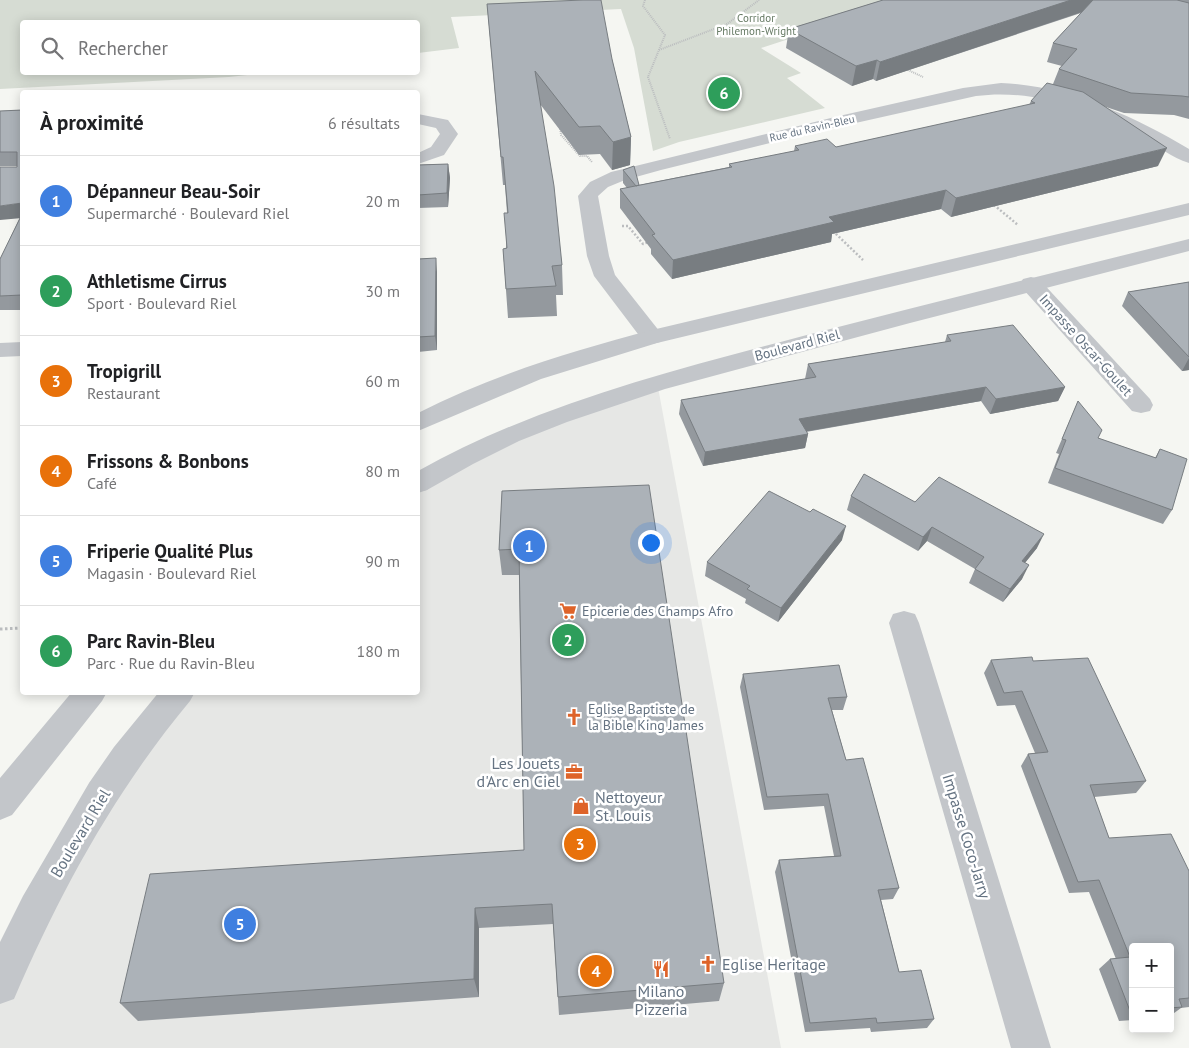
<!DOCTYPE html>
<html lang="fr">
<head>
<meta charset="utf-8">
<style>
	body { margin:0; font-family:"PT Sans",sans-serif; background:#f6f6f6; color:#202124 }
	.controls { position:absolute; right:15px; bottom:15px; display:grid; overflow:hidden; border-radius:5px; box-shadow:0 2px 12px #0003 }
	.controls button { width:45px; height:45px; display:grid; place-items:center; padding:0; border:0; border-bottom:1px solid #e0e0e0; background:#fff; color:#202124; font:25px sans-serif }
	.you { position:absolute; left:650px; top:542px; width:18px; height:18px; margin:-12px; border:4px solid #fff; border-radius:50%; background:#1a73e8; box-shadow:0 0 0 8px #1a73e833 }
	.badge { display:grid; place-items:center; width:32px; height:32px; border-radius:50%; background:#de6329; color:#fff; font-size:16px; font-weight:700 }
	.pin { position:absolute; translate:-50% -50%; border:2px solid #fff; box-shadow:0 1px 5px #0006 }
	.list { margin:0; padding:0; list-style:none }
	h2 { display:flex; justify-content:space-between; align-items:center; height:65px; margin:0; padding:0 20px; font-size:21px }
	h2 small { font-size:16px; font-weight:400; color:#757577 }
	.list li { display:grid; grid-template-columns:32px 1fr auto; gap:15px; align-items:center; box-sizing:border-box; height:90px; padding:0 20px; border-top:1px solid #e0e0e0 }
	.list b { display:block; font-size:19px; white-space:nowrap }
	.list p { margin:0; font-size:16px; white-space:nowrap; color:#757577 }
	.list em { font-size:16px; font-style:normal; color:#757577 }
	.icon { flex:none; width:28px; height:28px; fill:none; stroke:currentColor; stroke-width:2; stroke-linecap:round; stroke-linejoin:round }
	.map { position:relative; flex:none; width:1189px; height:1048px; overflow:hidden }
	.search { position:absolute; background:#fff; box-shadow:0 2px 12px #0003; left:20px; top:20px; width:400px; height:55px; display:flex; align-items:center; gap:12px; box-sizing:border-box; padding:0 18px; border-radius:5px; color:#757577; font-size:19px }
	.panel { position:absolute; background:#fff; box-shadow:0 2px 12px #0003; left:20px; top:90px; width:400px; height:605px; border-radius:5px }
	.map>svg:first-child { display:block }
	.built { fill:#e6e7e5 }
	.green { fill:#d6dcd3 }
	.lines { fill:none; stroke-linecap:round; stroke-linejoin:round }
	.path-far2 { stroke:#bbbdbf; stroke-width:2; stroke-dasharray:1 1; stroke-linecap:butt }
	.path-far1 { stroke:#bbbdbf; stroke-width:2.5; stroke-dasharray:2 2; stroke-linecap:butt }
	.path { stroke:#bbbdbf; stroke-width:3; stroke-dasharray:2.5 2.5; stroke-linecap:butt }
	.minor { fill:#c3c6ca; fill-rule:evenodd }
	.tertiary { fill:#c3c6ca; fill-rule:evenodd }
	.wall { fill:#94999e }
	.shaded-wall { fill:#787d81 }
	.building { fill:#acb2b8; stroke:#787d81 }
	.labels { text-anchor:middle; stroke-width:5; stroke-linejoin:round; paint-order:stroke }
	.far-park-label { font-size:11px; fill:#667a64; stroke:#fff }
	.far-street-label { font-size:11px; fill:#657382; stroke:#fff }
	.street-label { font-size:14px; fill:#657382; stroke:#fff }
	.poi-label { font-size:14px; fill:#657382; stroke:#fff; text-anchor:start }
	.near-poi-label { font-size:16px; fill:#657382; stroke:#fff; text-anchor:start }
	.near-street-label { font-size:16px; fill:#657382; stroke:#fff }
</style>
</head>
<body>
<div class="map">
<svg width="1189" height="1048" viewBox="0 0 1189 1048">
	<rect width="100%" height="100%" fill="#f5f6f2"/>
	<path class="built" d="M657 382 781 1048H0V985L179 693 418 692V483L452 462Z"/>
	<path class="green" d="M0 0H908L761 48 801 73 787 78 825 108 679 142 653 151 634 48 621 9 451 17 459 48 418 53V22H22V72L265 73 229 77 0 89Z"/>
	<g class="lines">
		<path class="path-far2" d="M645 0 643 6 665 35 648 77 670 139
			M659 50 727 24 759 0
			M906 69 923 77
			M560 127 561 135 580 156H587L592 162"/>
		<path class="path-far1" d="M994 205 1018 225
			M622 226H628L643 244 649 242
			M833 231 863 260"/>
		<path class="path" d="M0 629 22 628"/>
		<path class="minor" d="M1001 83C1068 86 1133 116 1189 149V163C1172 158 1157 145 1141 137 1090 111 1035 88 976 96L802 135 661 170 625 180 608 187 598 196 609 256 615 275 660 332 664 337 660 342 652 344 644 342 594 276 587 256 578 196 590 182 611 172 839 116 963 88Z
			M418 114 448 120 458 134 444 155 418 164V153L431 147 440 134 436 128 418 124Z
			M1031 277 1039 279 1150 399 1153 405 1150 411 1141 413 1132 411 1023 289 1020 284 1023 279Z
			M22 342V356L0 357V343Z
			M418 473 427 475 431 483 427 490 418 493Z
			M904 611 915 614 919 623 1051 1048H1011L889 623 893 614Z"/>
		<path class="tertiary" d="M1189 203V215L657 343 541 379 418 431V413C492 375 572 351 652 330Z
			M1189 239V251L910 323 665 389 567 422 519 441 473 464 427 490 418 492V471C538 404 670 371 803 336 932 303 1060 271 1189 239Z
			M72 692H107L102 701 12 815 0 820V778Z
			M159 692H195L190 701C115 791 60 892 14 999L0 1004V942L23 896 89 783 114 747Z"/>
	</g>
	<path class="wall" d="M883 0H1189V119L1174 115 1124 113 1103 106 1158 166 951 217 941 209 832 234 831 242 672 279 651 254V249L620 208V189L627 188 623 183V170L639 185 729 167V164L794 151 795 146 836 147 1029 105 1031 101 1053 84 1059 69 1062 66 1047 62 1053 43 1081 13 876 81 873 79 852 86 786 48 789 29Z
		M487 4 612 59 631 137 630 165 612 170 600 154 579 155 540 104 562 265 563 295H556L557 316 508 318 503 249 506 248 507 213 505 185H503Z
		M22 110V310H0V259L20 218 17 166H0V111Z
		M448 164 450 178 448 207 418 208V165Z
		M418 259 437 272V350L418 352Z
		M1189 282V370L1182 371 1122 306 1128 292Z
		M947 335 1065 387 1058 401 990 414 981 401 806 432 808 434 805 448 703 466 679 414 681 400 805 379 808 364 945 342Z
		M1078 401 1098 438 1155 458 1160 449 1172 510 1163 524 1048 483 1059 454 1056 453Z
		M502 491 724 983 719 1001 559 1015 553 924 479 928V997L138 1021 120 1003 524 850 519 575H502L499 550Z
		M851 496 915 502 1037 548 1025 563 1022 579 1003 602 969 583 975 569 927 541 918 551 847 510Z
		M842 540 778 622 745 603 746 599 705 576 707 562Z
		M991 660 1033 661 1146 781 1136 793 1094 797 1109 838 1189 871V1007L1181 1008 1170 1016V947H1133V1020L1119 1021 1099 969 1110 959H1116L1089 892 1069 893 1021 766 1028 754 1035 753 1015 705 997 706 984 673Z
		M743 674 847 697 843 710H832L846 760 899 888 893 899 881 900 899 972 934 1019 927 1028 871 1032 870 1028 805 1032 775 872 779 860 834 856 824 806 764 810 740 687Z"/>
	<path class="shaded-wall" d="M1071 0H1100L1097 7 876 81 880 62Z
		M877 60 873 79 852 86 856 66Z
		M631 137 630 165 612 170 613 142Z
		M1167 148 1158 166 951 217 956 198Z
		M448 164 450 178 448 207 447 193Z
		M946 190 941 209 832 234 831 242 672 279 673 260 829 217Z
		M22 203V218L0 220V206Z
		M436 258 437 272V350L435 336Z
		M1189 358V370L1182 371Z
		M986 387 981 401 797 433 799 419Z
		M1065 387 1058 401 990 414 996 399Z
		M808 434 805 448 703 466 705 452Z
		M846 526 842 540 778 622 781 608Z
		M932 527 927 541 918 551 923 537Z
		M1044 534 1037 548 1015 575 1022 561Z
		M1029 565 1022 579 1003 602 1010 589Z
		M475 908 479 928V997L474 979Z"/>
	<path class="building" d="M583 0H601L612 59 631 137 613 142 600 126 579 127 535 71 554 186 562 265 552 266 556 286 506 289 503 249 507 248 504 213H508L503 157H501L487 4Z
		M883 0H1071L880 62 877 60 856 66 789 29Z
		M1093 0H1177L1189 3V97L1182 96 1131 93 1059 69 1077 49 1053 43Z
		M1047 83 1083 92 1167 148 956 198 946 190 829 217 834 222 673 260 652 235 655 234 620 189 732 167 729 164 799 150 795 146 827 139 836 147 1035 103 1031 101Z
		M22 110V203L0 206V167H17V152H0V111Z
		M448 164 447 193 418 195V165Z
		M634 166 639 185 636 186 623 170Z
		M22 214V295L0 296V259Z
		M436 258 435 336 418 337V259Z
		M1189 282V357L1128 292Z
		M1013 325 1065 387 996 399 986 387 799 419 808 434 705 452 681 400 816 377 808 364 951 341 947 335Z
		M1078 401 1102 430 1098 438 1156 458 1160 449 1187 459 1172 510 1055 468 1066 440 1062 439Z
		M864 474 915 502 939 477 1044 534 1022 561 1029 565 1010 589 975 569 984 557 932 527 923 537 851 496Z
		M649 485 724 983 558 997 552 904 475 908 474 979 120 1003 150 874 524 850 519 549 499 550 502 491Z
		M769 491 810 512 813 509 846 526 781 608 747 589 750 586 707 562Z
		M1032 657 1033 661 1088 658 1146 781 1090 785 1109 838 1171 834 1189 871V998L1179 999 1182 1007 1170 1008V947H1133V1011H1130L1110 959 1130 957 1099 880 1078 882 1028 754 1048 752 1022 691 1004 693 991 660Z
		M839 665 847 697 828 698 846 760 863 758 899 888 878 890 899 972 921 970 934 1019 877 1023 876 1018 810 1023 779 860 841 856 828 794 767 797 743 674Z"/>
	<defs>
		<g id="supermarket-bare" transform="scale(1.35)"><path d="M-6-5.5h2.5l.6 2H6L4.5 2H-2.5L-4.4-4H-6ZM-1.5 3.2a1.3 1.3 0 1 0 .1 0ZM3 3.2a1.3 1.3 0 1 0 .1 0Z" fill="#de6329" stroke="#fff" stroke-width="2.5" paint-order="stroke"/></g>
		<g id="church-bare" transform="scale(1.35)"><path d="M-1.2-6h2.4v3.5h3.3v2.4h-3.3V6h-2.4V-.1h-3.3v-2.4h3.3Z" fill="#de6329" stroke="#fff" stroke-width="2.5" paint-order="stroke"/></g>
		<g id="office-bare" transform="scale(1.35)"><path d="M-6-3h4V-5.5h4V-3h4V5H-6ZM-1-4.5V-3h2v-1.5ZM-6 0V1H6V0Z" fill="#de6329" stroke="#fff" stroke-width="2.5" paint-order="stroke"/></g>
		<g id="shop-bare" transform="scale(1.35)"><path d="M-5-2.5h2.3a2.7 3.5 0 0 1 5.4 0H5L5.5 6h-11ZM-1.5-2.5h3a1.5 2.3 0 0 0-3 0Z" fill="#de6329" stroke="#fff" stroke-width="2.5" paint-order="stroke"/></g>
		<g id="restaurant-bare" transform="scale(1.35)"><path d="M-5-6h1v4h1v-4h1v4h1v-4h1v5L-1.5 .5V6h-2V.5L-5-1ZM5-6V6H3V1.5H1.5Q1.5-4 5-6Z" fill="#de6329" stroke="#fff" stroke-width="2.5" paint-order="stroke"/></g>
	</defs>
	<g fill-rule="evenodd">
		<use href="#supermarket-bare" x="568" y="611"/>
		<use href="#church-bare" x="574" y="717"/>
		<use href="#office-bare" x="574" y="772"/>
		<use href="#shop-bare" x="581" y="806"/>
		<use href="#church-bare" x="708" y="964"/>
		<use href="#restaurant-bare" x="661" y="969"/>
	</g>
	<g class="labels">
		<g class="far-park-label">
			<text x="756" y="22">Corridor<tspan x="756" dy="13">Philemon-Wright</tspan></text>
		</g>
		<g class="far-street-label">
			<text transform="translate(812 128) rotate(-13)" y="4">Rue du Ravin-Bleu</text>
		</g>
		<g class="street-label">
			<text transform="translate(797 345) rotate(-15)" y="5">Boulevard Riel</text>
			<text transform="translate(1086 345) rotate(48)" y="5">Impasse Oscar-Goulet</text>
		</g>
		<g class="poi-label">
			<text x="582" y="616">Epicerie des Champs Afro</text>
			<text x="588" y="714">Eglise Baptiste de<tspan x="588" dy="16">la Bible King James</tspan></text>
		</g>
		<g class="near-poi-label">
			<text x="560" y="769" text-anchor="end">Les Jouets<tspan x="560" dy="18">d'Arc en Ciel</tspan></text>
			<text x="595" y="803">Nettoyeur<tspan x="595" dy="18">St. Louis</tspan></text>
			<text x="722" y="970">Eglise Heritage</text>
			<text x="661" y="997" text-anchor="middle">Milano<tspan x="661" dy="18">Pizzeria</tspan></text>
		</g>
		<g class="near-street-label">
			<text transform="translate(80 833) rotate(-59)" y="6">Boulevard Riel</text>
			<text transform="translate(967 836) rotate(73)" y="6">Impasse Coco-Jarry</text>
		</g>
	</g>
</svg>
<div class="controls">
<button>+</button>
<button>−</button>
</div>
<div class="you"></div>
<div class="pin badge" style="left:529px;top:546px;background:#3f7fe0">1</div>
<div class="pin badge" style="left:568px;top:640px;background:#2e9e5b">2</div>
<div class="pin badge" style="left:580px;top:844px;background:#e8710a">3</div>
<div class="pin badge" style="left:596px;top:971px;background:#e8710a">4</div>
<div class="pin badge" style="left:240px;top:924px;background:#3f7fe0">5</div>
<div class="pin badge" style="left:724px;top:93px;background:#2e9e5b">6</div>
<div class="search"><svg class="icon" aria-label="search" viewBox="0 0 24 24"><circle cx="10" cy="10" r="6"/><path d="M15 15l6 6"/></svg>Rechercher</div>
<section class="panel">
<h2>À proximité<small>6 résultats</small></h2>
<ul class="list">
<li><span class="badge" style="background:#3f7fe0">1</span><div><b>Dépanneur Beau-Soir</b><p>Supermarché · Boulevard Riel</p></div><em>20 m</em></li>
<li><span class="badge" style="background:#2e9e5b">2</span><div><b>Athletisme Cirrus</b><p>Sport · Boulevard Riel</p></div><em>30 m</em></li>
<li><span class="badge" style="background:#e8710a">3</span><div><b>Tropigrill</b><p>Restaurant</p></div><em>60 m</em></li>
<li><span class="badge" style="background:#e8710a">4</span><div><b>Frissons &amp; Bonbons</b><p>Café</p></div><em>80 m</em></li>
<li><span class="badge" style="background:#3f7fe0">5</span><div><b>Friperie Qualité Plus</b><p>Magasin · Boulevard Riel</p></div><em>90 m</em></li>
<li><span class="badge" style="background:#2e9e5b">6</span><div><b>Parc Ravin-Bleu</b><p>Parc · Rue du Ravin-Bleu</p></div><em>180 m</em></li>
</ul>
</section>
</div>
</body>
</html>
